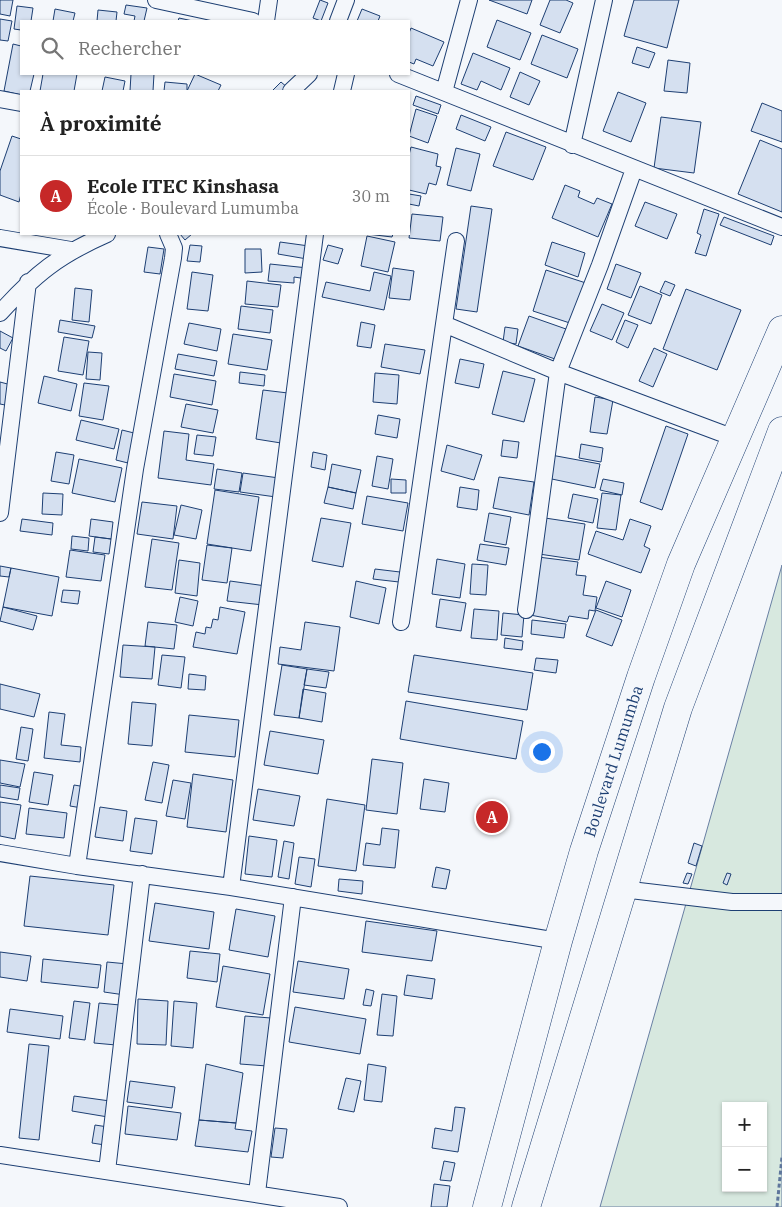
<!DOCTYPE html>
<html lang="fr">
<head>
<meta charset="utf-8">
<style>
	body { margin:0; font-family:"IBM Plex Serif",serif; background:#f6f6f6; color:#222 }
	.controls { position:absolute; right:15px; bottom:15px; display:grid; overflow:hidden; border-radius:0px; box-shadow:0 1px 4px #0004 }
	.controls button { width:45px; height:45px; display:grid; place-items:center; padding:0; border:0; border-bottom:1px solid #e0e0e0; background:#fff; color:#222; font:25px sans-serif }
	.you { position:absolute; left:541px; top:751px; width:18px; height:18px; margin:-12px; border:4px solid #fff; border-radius:50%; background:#1a73e8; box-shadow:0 0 0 8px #1a73e833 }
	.badge { display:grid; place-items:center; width:32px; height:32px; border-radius:50%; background:#c62828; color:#fff; font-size:16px; font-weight:700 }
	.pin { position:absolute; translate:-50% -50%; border:2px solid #fff; box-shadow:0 1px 5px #0006 }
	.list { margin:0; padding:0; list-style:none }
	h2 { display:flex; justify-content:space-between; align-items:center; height:65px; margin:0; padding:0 20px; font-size:21px }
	h2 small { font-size:16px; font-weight:400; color:#767676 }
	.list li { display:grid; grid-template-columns:32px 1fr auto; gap:15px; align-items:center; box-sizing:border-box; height:80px; padding:0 20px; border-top:1px solid #e0e0e0 }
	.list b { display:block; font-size:19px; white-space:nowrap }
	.list p { margin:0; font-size:16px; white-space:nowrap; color:#767676 }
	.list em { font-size:16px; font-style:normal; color:#767676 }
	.icon { flex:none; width:28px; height:28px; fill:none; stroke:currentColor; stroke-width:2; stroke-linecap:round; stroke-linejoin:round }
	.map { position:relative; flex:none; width:782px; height:1207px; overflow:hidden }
	.search { position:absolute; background:#fff; box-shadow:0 1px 4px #0004; left:20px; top:20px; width:390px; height:55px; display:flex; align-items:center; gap:12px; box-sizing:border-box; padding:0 18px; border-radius:0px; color:#767676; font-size:19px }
	.panel { position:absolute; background:#fff; box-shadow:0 1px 4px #0004; left:20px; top:90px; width:390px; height:145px; border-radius:0px }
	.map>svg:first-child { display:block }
	.green { fill:#d7e8df; stroke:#687fa3; fill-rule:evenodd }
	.building { fill:#d5e0f0; stroke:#1d3f73 }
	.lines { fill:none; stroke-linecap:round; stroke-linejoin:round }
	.minor-casing { stroke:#1d3f73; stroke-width:18 }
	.trunk-casing { stroke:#1d3f73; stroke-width:29 }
	.path { stroke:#5e769c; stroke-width:3; stroke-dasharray:4 2.5; stroke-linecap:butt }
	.minor { stroke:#f4f7fb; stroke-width:16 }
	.trunk { stroke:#f4f7fb; stroke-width:28 }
	.labels { text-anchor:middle; stroke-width:4; stroke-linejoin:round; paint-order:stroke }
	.street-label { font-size:16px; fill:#1d3f73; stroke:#f4f7fb }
</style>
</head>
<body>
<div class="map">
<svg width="782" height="1207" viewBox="0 0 782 1207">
	<rect width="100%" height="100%" fill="#f4f7fb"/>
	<path class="green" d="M782 565V1207H600ZM726 1106H763V1188H726Z"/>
	<path class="building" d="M0 0H13L10 16 0 14Z
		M320 0 328 3 321 21 313 18Z
		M489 0H532L527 14Z
		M550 0H566L573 3 560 33 540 25Z
		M634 0H679L667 48 624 36Z
		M126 5 147 8 144 21H134L135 16 124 14Z
		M17 6 33 8 31 21H21V30L14 29Z
		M55 9 75 13 73 21H53Z
		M362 9 380 16 378 21H357Z
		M98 10 117 12 116 21H97Z
		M179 18 193 21H178Z
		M0 19 12 21 8 41 0 40Z
		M497 20 531 33 520 60 487 47Z
		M411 28 444 42 433 66 416 59 414 64 409 62V33Z
		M542 35 578 49 567 78 531 64Z
		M13 44 21 46V74H34L30 91H21V95L4 91Z
		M637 47 655 53 649 68 632 63Z
		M473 53 510 68 501 90 481 81 477 90 461 84Z
		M668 60 690 63 687 93 664 91Z
		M520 72 540 81 529 105 510 97Z
		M43 74H77L74 91H40Z
		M131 74H154L153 91H130Z
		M195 74 221 85 218 91H187Z
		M105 77 125 81 123 91H102Z
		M165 82 187 84V91H164Z
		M281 82 288 88 285 91H272Z
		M618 92 646 103 631 142 603 131Z
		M416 96 441 105 438 114 413 105Z
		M762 103 782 111V142L751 131Z
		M416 109 437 116 428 143 409 136Z
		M461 115 491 127 485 141 456 129Z
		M661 117 701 122 694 173 654 168Z
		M506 132 546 147 533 180 493 166Z
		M12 136 21 139V194L19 202 0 195V171Z
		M760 140 782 149V212L738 194Z
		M411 147 438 154 436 166 441 167 436 185 429 183 426 194 409 190V155Z
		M456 148 480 154 471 191 447 185Z
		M565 185 580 191 578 197 594 204 597 198 612 204 598 237 552 218Z
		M409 194 421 196 419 206 409 204Z
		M645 202 677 214 667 239 635 226Z
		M471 206 492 209 477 312 456 309Z
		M704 209 719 214 706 256 695 253 701 235 697 233Z
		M412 214 443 217 440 241 409 238Z
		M724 217 774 236 771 245 720 225Z
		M180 234H192L185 240Z
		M367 234H393L392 237Z
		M367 236 395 242 388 272 361 266Z
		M280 242 309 246 307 259 278 254Z
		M552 242 585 253 578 277 545 265Z
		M190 245 202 246 200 262 187 261Z
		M328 245 343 249 338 264 323 260Z
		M148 247 164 249 160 274 144 272Z
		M245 249H261L262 272 245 273Z
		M270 264 308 268 307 279 294 277V283L268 281Z
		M616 264 641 273 631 298 607 289Z
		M393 268 414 271 410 300 389 298Z
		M546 270 589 284 576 325 533 311Z
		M192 272 213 275 208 311 187 309Z
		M374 272 391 276 384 310 322 297 326 282 370 291Z
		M247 281 281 285 278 307 245 304Z
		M665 281 675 285 670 296 660 292Z
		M640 286 662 295 651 324 628 315Z
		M75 288 92 290 89 322 72 320Z
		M686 289 741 310 717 370 663 349Z
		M602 304 624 313 612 340 590 331Z
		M241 306 273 310 270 333 238 329Z
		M529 316 566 329 555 359 518 346Z
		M60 320 95 326 92 338 58 332Z
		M625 320 638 325 628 348 616 342Z
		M361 322 375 325 371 348 357 346Z
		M189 323 221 329 217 351 184 344Z
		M505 327 518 329 516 344 503 342Z
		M0 331 13 338 6 351 0 348Z
		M233 334 272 340 267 370 228 364Z
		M64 337 89 341 83 375 58 371Z
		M385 344 425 350 420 374 381 367Z
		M654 348 667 354 653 387 639 381Z
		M88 352 102 353 100 380 86 379Z
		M178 354 217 361 214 376 175 369Z
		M460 359 484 364 479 388 455 383Z
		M503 371 535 379 524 422 492 414Z
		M240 372 265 375 264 386 239 383Z
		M375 373 399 375 397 404 373 402Z
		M174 374 216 381 212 405 170 397Z
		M44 376 77 384 71 411 38 403Z
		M0 382 15 386 10 406 0 404Z
		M84 383 109 386 103 420 79 416Z
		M263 390 288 393 281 443 256 439Z
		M595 397 613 400 607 434 590 432Z
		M186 404 218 410 213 433 181 427Z
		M378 415 400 419 397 438 375 434Z
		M81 420 119 429 114 449 76 440Z
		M666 426 688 434 662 510 640 502Z
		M122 430 134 433 128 463 116 460Z
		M164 431 189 434 186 460 214 464 211 485 158 478Z
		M197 435 216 437 213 456 194 454Z
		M503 440 519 442 517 458 501 456Z
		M581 444 603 448 601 462 579 458Z
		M447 445 482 455 474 480 441 471Z
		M56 452 74 455 69 484 51 481Z
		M313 452 327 455 325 470 311 467Z
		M551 455 600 464 595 488 547 478Z
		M377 456 393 459 388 489 372 486Z
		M79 459 122 468 115 502 72 493Z
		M332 464 361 470 356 493 328 487Z
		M217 469 242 473 239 492 214 489Z
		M243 473 279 478 276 497 240 492Z
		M499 477 534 482 529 515 493 508Z
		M391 479 406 480V493H391Z
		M603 479 624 483 622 495 600 490Z
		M328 487 356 493 353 509 324 503Z
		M460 487 479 490 477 510 457 507Z
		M215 490 259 497 251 551 207 544Z
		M43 493 63 494 62 515 42 514Z
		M602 493 621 495 616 530 597 528Z
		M573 494 598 499 593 523 568 518Z
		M367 496 408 503 403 531 362 524Z
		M142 502 177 506 173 539 137 534Z
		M181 505 202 510 196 539 174 535Z
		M489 513 511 517 506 545 484 541Z
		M321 518 351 523 343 567 312 561Z
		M545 518 585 524 579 560 539 554Z
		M22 519 53 523 52 535 20 531Z
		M91 519 113 522 111 539 89 536Z
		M630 519 651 526 644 546 650 549 641 573 588 554 596 531 623 540Z
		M72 536 89 538 88 551 71 549Z
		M95 537 111 539 109 554 93 552Z
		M152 539 179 543 172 590 145 587Z
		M480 544 509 548 506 565 477 560Z
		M207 545 232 548 227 583 202 580Z
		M70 550 105 555 101 581 66 577Z
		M538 557 578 562 576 575 586 576 583 595 597 597 595 611 589 610 588 619 569 616 567 622 530 615Z
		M437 559 465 564 460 598 432 594Z
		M179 560 200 563 197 596 175 593Z
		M472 564 488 565 486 595 470 594Z
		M0 566 11 568 9 577 0 576Z
		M11 568 59 577 52 616 3 607Z
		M375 569 400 572 399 582 373 579Z
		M230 581 266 586 263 605 227 601Z
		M356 581 386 588 379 624 350 617Z
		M606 581 631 590 622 617 596 608Z
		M63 590 80 591 78 604 61 602Z
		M180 597 198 601 193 626 175 622Z
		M440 599 466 603 461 631 436 627Z
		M3 607 37 616 33 630 0 621Z
		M220 607 245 612 237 654 193 647 196 632 205 634 206 627 211 628 213 619 218 620Z
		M474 609 499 611 497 640 471 638Z
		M596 610 622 620 612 646 586 636Z
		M503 613 524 615 522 637 501 635Z
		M532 620 566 624 564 638 531 634Z
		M148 622 177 625 174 649 145 646Z
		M305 622 340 627 334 671 278 664 280 647 301 650Z
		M505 638 523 641 522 650 504 648Z
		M123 645 155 647 152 679 120 677Z
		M162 655 185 657 181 688 158 685Z
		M414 655 533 673 527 710 408 692Z
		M536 658 558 660 556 673 534 670Z
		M282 665 307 669 299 718 274 715Z
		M307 669 329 672 326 688 304 685Z
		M189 674 206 676 205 690 188 689Z
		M0 684 40 694 34 717 0 709Z
		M303 689 326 693 322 722 299 718Z
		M406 701 523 721 516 759 400 739Z
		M132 702 156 704 152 746 128 744Z
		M49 712 65 714 61 745 81 747 80 762 44 758Z
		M189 715 239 720 235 757 185 752Z
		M21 727 33 729 28 761 16 759Z
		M270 731 324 740 318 774 264 765Z
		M372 759 403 763 397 814 366 810Z
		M0 760 25 764 20 787 0 783Z
		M153 762 169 765 162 803 145 800Z
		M34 772 53 775 48 805 29 802Z
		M193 774 233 780 226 832 187 827Z
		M424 779 449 783 445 812 420 809Z
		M173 780 191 783 185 819 166 816Z
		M0 785 20 788 18 800 0 797Z
		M74 785 86 787 82 808 70 806Z
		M258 789 300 796 294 826 253 820Z
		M327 799 365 805 356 871 318 866Z
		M0 802 21 805 15 839 0 836Z
		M100 807 127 811 123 841 95 837Z
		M29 808 67 813 64 838 26 834Z
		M135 818 157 821 152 854 130 851Z
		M382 828 399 830 395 868 363 865 366 843 380 845Z
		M249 836 277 840 272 877 245 874Z
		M284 841 294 843 289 879 278 877Z
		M694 843 702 846 696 866 688 863Z
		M299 857 315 859 311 887 295 884Z
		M436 867 450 870 446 889 432 887Z
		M687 873 692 874 688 884 683 883Z
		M727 873 731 874 727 885 723 883Z
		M30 876 114 885 108 935 24 926Z
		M339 879 363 881 362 894 338 891Z
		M155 903 214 912 209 949 149 941Z
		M236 909 275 916 268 957 229 950Z
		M366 921 437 931 432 961 362 952Z
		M190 951 220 954 217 982 187 978Z
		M0 952 31 956 27 981 0 977Z
		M43 959 101 965 98 988 41 982Z
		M298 961 349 969 344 999 293 992Z
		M107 962 128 964 125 995 104 992Z
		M223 966 270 974 263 1015 216 1007Z
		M407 975 435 979 432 999 404 995Z
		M366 989 374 991 371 1006 363 1005Z
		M382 994 397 996 393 1036 377 1035Z
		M138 999 168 1001 166 1045 137 1044Z
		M74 1001 90 1003 85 1040 69 1038Z
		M174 1001 197 1003 193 1048 171 1046Z
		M99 1003 120 1005 116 1045 94 1043Z
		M295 1007 366 1019 360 1054 289 1042Z
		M10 1009 63 1016 60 1039 7 1032Z
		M245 1016 271 1018 267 1066 240 1064Z
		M29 1044 49 1046 39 1140 19 1138Z
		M206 1064 243 1073 236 1123 199 1120Z
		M368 1064 386 1067 382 1102 364 1100Z
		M346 1078 361 1081 354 1112 338 1109Z
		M130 1081 175 1087 172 1108 127 1102Z
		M74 1096 110 1101 108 1117 72 1111Z
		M128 1106 181 1113 177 1140 125 1134Z
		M455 1107 465 1108 458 1152 432 1148 435 1128 452 1131Z
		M199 1120 236 1123 235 1129 252 1131 248 1152 195 1146Z
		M95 1125 108 1127 105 1145 92 1143Z
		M275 1128 287 1129 283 1158 271 1157Z
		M444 1161 455 1163 451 1181 440 1180Z
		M434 1184 450 1186 447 1207H431Z"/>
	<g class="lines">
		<g class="minor-casing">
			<path id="minor" d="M156 0 253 21
				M266 21 269 0
				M338 21 346 0
				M398 74 782 227
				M291 91 309 74
				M342 91 346 74
				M444 92 469 0
				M0 99 21 103
				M572 145 604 0
				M0 238 71 250
				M0 313C35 274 59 255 107 234
				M444 324 558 372 737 439
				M0 513 28 282
				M526 610 558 372 600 265 634 169
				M401 622 456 241
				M0 853 77 866 231 887 558 941
				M77 866 135 469 173 258 174 248 168 234
				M231 887 315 234
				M622 889 732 902H782
				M0 1155 339 1207
				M107 1171 142 874
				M257 1193 293 897"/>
		</g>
		<g class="trunk-casing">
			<path id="trunk" d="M487 1207 558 941 584 851 641 677 681 564 782 330
				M526 1207 678 708 782 431"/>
		</g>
		<path class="path" d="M777 1207 782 1157"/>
		<use href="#minor" class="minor"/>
		<use href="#trunk" class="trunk"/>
	</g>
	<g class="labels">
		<g class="street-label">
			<text transform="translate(613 761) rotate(-72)" y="6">Boulevard Lumumba</text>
		</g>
	</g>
</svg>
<div class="controls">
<button>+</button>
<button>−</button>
</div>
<div class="you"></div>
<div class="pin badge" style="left:492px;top:817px">A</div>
<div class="search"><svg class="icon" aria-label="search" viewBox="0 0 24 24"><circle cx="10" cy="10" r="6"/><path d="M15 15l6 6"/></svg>Rechercher</div>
<section class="panel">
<h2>À proximité<small></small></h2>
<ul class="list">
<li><span class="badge">A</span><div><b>Ecole ITEC Kinshasa</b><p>École · Boulevard Lumumba</p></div><em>30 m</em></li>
</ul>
</section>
</div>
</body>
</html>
